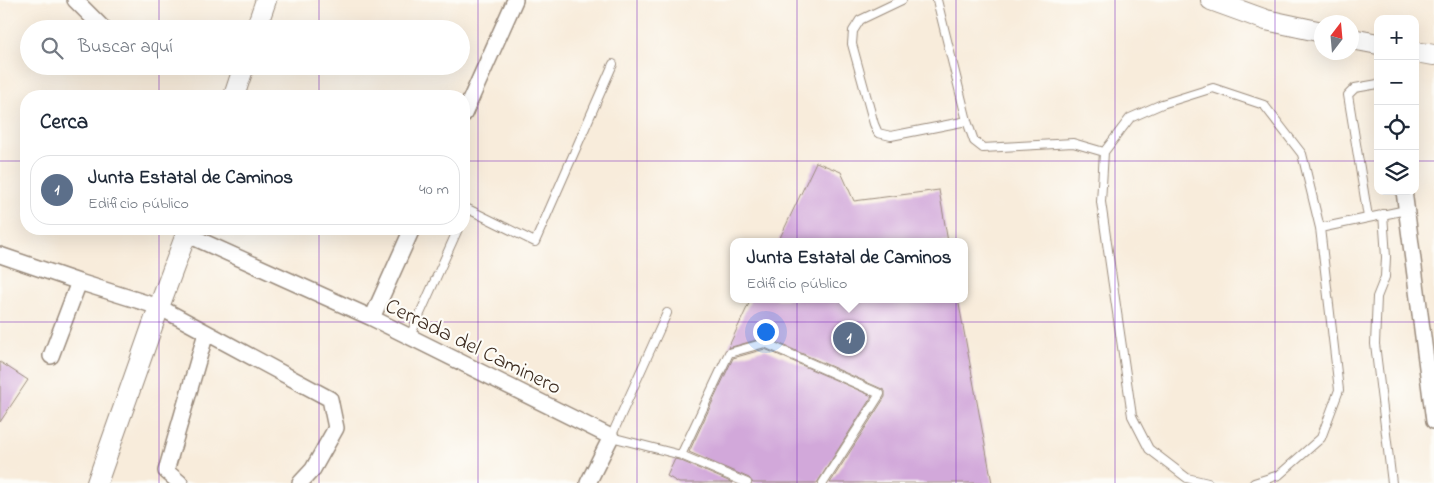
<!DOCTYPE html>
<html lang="es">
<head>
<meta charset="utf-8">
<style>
	body { margin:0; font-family:"Indie Flower",sans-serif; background:#f6f6f7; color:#1f2937 }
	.controls { position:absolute; right:15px; top:15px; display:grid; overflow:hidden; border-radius:10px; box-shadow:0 5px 20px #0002 }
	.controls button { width:45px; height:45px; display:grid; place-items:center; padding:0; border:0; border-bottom:1px solid #e0e1e3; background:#fff; color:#1f2937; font:25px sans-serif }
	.compass { position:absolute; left:1314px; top:15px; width:45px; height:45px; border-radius:50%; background:#fff; box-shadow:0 5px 20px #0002; rotate:16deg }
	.you { position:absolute; left:765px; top:331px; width:18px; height:18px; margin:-12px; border:4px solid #fff; border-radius:50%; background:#1a73e8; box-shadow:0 0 0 8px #1a73e833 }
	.badge { display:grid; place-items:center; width:32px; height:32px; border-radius:50%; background:#7c3aed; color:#fff; font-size:16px; font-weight:700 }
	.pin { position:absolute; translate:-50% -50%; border:2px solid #fff; box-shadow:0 1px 5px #0006 }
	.popup { position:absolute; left:730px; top:238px; width:238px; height:65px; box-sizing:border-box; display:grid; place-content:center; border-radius:10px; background:#fff; filter:drop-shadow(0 1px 4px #0005); font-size:16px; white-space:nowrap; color:#747a83 }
	.popup b { font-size:19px; color:#1f2937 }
	.popup::after { content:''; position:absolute; left:50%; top:100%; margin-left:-10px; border:10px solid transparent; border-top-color:#fff }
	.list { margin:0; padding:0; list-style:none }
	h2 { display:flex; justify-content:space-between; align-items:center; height:65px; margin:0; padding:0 20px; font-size:21px }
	h2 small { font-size:16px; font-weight:400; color:#747a83 }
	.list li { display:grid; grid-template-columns:32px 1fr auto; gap:15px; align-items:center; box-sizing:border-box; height:70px; margin:0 10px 10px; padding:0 10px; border:1px solid #e0e1e3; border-radius:20px }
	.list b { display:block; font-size:19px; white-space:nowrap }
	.list p { margin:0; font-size:16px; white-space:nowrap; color:#747a83 }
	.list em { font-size:16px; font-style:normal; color:#747a83 }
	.icon { flex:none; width:28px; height:28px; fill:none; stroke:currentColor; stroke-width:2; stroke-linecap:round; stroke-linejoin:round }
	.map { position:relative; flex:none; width:1434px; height:483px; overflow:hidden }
	.search { position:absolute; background:#fff; box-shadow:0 5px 20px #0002; left:20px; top:20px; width:450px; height:55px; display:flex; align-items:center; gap:12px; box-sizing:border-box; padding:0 18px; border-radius:28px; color:#747a83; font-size:19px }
	.panel { position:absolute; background:#fff; box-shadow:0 5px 20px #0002; left:20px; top:90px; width:450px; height:145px; border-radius:20px }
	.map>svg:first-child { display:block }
	.building { fill:#d2a8da }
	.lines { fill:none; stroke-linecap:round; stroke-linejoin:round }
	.service-casing { stroke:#9a8b7c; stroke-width:10 }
	.minor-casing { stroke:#9a8b7c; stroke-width:18 }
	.secondary-casing { stroke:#9a8b7c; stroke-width:22 }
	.service { stroke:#fff; stroke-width:8 }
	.minor { stroke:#fff; stroke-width:15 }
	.secondary { stroke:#fff; stroke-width:20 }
	.grid { fill:none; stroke:#7b2cbf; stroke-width:1; stroke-opacity:0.55 }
	.labels { text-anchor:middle; stroke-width:4.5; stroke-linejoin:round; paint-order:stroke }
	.street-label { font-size:22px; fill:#3b2a1e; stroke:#fdfcf7 }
</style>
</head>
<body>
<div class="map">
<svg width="1434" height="483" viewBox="0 0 1434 483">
	<rect width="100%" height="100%" fill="#fdfcf7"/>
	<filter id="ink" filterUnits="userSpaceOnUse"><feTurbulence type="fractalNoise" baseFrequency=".02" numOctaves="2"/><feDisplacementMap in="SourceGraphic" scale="10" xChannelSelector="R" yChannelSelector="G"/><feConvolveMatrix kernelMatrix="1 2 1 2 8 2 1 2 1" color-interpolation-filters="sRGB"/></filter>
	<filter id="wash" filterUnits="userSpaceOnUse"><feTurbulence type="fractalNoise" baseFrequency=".0096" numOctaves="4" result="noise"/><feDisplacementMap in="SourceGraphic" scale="20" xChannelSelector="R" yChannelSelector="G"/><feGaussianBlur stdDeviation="1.12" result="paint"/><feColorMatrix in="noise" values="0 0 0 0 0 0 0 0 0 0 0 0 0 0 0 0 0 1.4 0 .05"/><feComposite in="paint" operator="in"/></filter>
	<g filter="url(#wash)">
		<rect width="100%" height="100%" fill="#f8ecdb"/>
		<g id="blocks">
			<path class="building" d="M816 162 841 172 854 201 939 190 948 242H778Z
				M751 299H958L992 483H830L885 397V391L882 389 767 338H764L728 348Z
				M765 349 872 396 817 483H753L749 478 689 452 733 358Z
				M0 362 28 380 0 422Z
				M675 459 679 460 733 483H679L667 476Z"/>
		</g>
	</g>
	<g filter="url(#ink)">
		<use href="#blocks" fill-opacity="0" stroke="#9a8b7c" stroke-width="1"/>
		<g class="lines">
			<g class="service-casing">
				<path id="service" d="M902 0 860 20 853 31 852 44 874 124 878 133 891 136 967 121 937 0
					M967 121 974 141 983 148 1073 143 1104 152
					M1383 214 1386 257 1385 277 1377 297 1375 344 1392 483
					M464 217 468 209 535 242 613 64
					M1368 217 1348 95 1355 88 1378 84
					M1320 228 1406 210
					M667 313 611 437 681 455 747 483
					M410 336 458 229
					M681 455 729 353 765 343 880 394 823 483
					M1208 483 1187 478 1149 449 1132 416 1101 202 1104 152 1130 118 1162 104 1213 88 1264 105 1302 154 1320 228 1339 390 1321 438 1279 475 1254 483"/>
			</g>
			<g class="minor-casing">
				<path id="minor" d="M75 0 104 29
					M464 114 515 0
					M1404 191 1434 421
					M186 234 372 318 611 437 588 483
					M0 255 79 282 159 307 330 399 336 428 313 469 300 483
					M372 318 412 229
					M51 356 79 282
					M180 483 166 471 206 333"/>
			</g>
			<g class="secondary-casing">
				<path id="secondary" d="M1211 0 1266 20 1322 32
					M256 29 266 0
					M1352 39 1378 44
					M1415 52 1434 55
					M234 96 244 66
					M97 483 159 307 188 229"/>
			</g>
			<use href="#service" class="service"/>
			<use href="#minor" class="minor"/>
			<use href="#secondary" class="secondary"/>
		</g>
	</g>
	<path class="grid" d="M159 0V29M319 0V29M478 0V483M637 0V483M797 0V483M956 0V483M1115 0V483M1275 0V483M159 66V96M319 66V96M0 161H26M464 161H1378M1415 161H1434M159 229V483M319 229V483M0 322H1434"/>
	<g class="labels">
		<g class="street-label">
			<text transform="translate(474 345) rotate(26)" y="8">Cerrada del Caminero</text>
		</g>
	</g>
</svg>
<div class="controls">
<button>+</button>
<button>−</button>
<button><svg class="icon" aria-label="locate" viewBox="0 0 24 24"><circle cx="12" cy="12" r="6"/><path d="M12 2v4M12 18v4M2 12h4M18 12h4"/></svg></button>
<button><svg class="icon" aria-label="layers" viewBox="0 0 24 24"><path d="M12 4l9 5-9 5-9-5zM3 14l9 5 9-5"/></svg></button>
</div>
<svg class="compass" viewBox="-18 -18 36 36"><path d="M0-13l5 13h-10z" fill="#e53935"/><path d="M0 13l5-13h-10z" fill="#747a83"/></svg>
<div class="you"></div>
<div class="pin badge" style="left:849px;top:338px;background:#5c6f8a">1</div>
<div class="popup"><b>Junta Estatal de Caminos</b>Edificio público</div>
<div class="search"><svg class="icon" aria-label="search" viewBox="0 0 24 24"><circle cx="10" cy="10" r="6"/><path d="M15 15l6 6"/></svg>Buscar aquí</div>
<section class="panel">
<h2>Cerca<small></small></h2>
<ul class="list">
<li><span class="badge" style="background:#5c6f8a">1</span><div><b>Junta Estatal de Caminos</b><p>Edificio público</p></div><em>40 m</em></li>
</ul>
</section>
</div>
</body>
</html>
